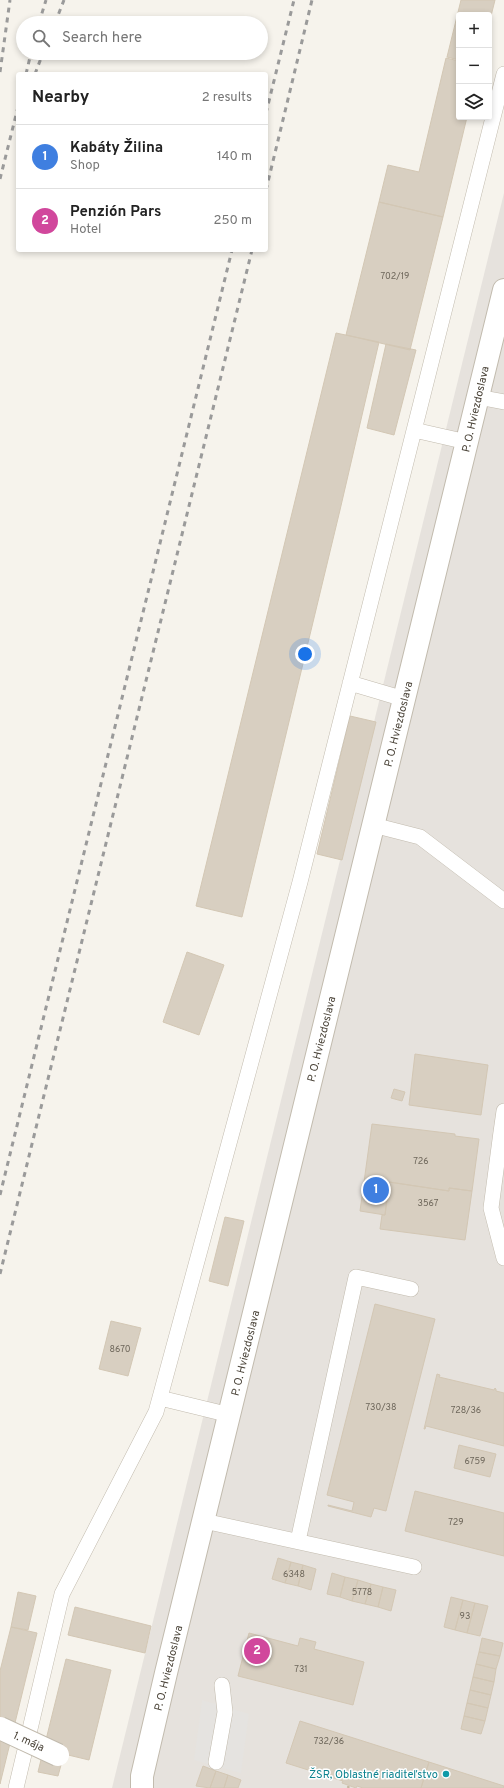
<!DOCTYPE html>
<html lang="en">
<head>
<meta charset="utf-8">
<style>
	body { margin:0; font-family:Overpass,sans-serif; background:#f2f2f2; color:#222 }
	.controls { position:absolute; right:12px; top:12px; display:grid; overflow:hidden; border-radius:4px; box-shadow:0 2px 6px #0003 }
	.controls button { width:36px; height:36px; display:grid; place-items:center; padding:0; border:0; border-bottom:1px solid #e0e0e0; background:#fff; color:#222; font:20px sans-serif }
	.you { position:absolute; left:305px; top:654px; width:14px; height:14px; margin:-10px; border:3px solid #fff; border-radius:50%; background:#1a73e8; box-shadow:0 0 0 6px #1a73e833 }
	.badge { display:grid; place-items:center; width:26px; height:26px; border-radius:50%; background:#b45309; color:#fff; font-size:13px; font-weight:700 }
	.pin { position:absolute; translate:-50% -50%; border:2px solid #fff; box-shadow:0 1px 4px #0006 }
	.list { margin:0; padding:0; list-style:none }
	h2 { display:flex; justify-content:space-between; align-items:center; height:52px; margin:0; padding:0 16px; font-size:17px }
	h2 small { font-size:13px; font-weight:400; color:#767676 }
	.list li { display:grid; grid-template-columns:26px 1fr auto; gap:12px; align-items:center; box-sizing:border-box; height:64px; padding:0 16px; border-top:1px solid #e0e0e0 }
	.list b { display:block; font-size:15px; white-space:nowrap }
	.list p { margin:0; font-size:13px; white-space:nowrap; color:#767676 }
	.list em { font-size:13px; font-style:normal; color:#767676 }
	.icon { flex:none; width:22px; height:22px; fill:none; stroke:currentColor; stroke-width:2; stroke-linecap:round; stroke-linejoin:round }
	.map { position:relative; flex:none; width:504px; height:1788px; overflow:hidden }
	.search { position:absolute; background:#fff; box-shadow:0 2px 6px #0003; left:16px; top:16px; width:252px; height:44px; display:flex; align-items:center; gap:10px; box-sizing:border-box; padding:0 14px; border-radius:22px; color:#767676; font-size:15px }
	.panel { position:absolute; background:#fff; box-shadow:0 2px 6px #0003; left:16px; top:72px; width:252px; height:180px; border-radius:4px }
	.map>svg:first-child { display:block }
	.industrial { fill:#e6e2dd }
	.parking { fill:#e5e3e0 }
	.building { fill:#d8cfc1; stroke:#d3c7b4 }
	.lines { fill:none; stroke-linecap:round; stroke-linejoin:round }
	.service-casing { stroke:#c2bbae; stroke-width:16 }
	.minor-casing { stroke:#c2bbae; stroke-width:24 }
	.path { stroke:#c4b79f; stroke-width:2.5; stroke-dasharray:2 2; stroke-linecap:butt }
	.service { stroke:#fff; stroke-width:15 }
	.minor { stroke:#fff; stroke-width:22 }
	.rail { stroke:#9a9a9a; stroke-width:3; stroke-dasharray:5 5; stroke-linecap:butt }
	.minor-bridge-casing { stroke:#c2bbae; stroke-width:24; stroke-linecap:butt }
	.minor-bridge { stroke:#fff; stroke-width:22 }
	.culture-dot { fill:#0f9aa8; stroke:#fff; stroke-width:1.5 }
	.labels { text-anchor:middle; stroke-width:3; stroke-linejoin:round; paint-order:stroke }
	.number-label { font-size:9px; fill:#6e675b }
	.street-label { font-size:11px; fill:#4b4439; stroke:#fff }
	.culture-label { font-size:11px; fill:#0d838f; stroke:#fff; text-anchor:end }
</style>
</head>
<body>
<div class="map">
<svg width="504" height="1788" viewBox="0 0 504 1788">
	<rect width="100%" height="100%" fill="#f6f3ec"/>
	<path class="industrial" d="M504 193V1788H112Z"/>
	<path class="parking" d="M202 1700 249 1714 241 1773 194 1760Z"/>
	<path class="building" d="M461 0H495L489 24V15H459V60L447 57Z
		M446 58 459 61V117H467L443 217 379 202 388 165 419 172Z
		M379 202 443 217 410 350 346 335Z
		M336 333 379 342 340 510 242 917 196 906Z
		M386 344 416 350 394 435 367 428Z
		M350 716 376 722 342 860 317 854Z
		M187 952 224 965 199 1035 163 1022Z
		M415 1054 488 1065 481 1115 409 1105Z
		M394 1089 405 1092 402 1101 391 1098Z
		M372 1124 455 1134V1136L479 1139 472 1191 449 1188V1191L389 1182 385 1215 360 1211Z
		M389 1182 449 1191V1188L472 1191 465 1240 380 1229 382 1215H385Z
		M225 1217 244 1221 228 1286 209 1281Z
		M375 1304 435 1319 386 1511 374 1508 371 1517 328 1506V1505L352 1511 354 1502 327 1495Z
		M111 1321 141 1328 128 1376 99 1369Z
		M437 1374 440 1375 439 1377 494 1390 495 1388 496 1389V1391L504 1393V1446L426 1426 425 1429H424Z
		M459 1445 496 1454 490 1477 454 1468Z
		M415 1491 504 1513V1556L405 1531Z
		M278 1558 291 1562 285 1583 272 1579Z
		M291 1562 303 1565 298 1586 285 1583Z
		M303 1565 316 1569 311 1590 298 1586Z
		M332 1573 345 1577 340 1597 327 1594Z
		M345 1577 358 1580 352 1601 340 1597Z
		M358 1580 371 1584 365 1604 352 1601Z
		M371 1584 383 1587 378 1607 365 1604Z
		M383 1587 396 1590 391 1611 378 1607Z
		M18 1592 36 1596 28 1630 11 1627Z
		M451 1597 463 1600 455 1630 444 1627Z
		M463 1600 475 1603 467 1633 455 1630Z
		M475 1603 488 1606 480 1636 467 1633Z
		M75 1607 151 1626 145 1653 68 1635Z
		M11 1627 37 1633 0 1784V1671Z
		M249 1633 298 1646 300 1638 316 1642 314 1649 364 1662 353 1705 238 1676Z
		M482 1638 503 1643 500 1656 479 1652Z
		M479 1652 500 1656 496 1669 476 1664Z
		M66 1659 111 1670 89 1760 64 1754 58 1776 38 1772Z
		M476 1664 496 1669 494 1682 473 1677Z
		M473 1677 494 1682 491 1695 470 1690Z
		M470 1690 491 1695 488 1708 467 1703Z
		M467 1703 488 1708 485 1721 464 1716Z
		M464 1716 485 1721 481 1734 461 1729Z
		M300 1721 429 1762 421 1788H363L357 1786 356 1788 342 1783 343 1781 286 1763Z
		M429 1762 504 1786V1788H421Z
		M203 1766 216 1771 210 1788 196 1786Z
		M216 1771 228 1775 224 1788H210Z
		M228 1775 241 1780 238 1788H224Z"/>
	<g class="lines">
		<g class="service-casing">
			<path id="service" d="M478 397 504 402
				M414 430 467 442
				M350 683 404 699
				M373 825 420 837 504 901
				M504 1111 501 1132H504
				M501 1132 491 1208 504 1258
				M160 1398 230 1415
				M204 1521 414 1567
				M298 1541 356 1277 411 1289
				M216 1762 225 1712 222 1685
				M16 1788 62 1594 156 1412 300 882 504 74"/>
		</g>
		<g class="minor-casing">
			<path id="minor" d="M142 1788V1776L166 1673 504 290"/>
		</g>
		<path class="path" d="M348 1788 349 1785"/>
		<use href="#service" class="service"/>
		<use href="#minor" class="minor"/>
		<path class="rail" d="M39 23 46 0
			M55 23 64 0
			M0 72 10 0
			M26 74 31 53
			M35 74 43 53
			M266 113 294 0
			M0 179 18 107
			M266 190 312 0
			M0 1195 232 250
			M0 1274 252 250"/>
		<g class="minor-bridge-casing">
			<path id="minor-bridge" d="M0 1728 58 1755"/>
		</g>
		<use href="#minor-bridge" class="minor-bridge"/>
	</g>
	<circle class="culture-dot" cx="446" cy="1774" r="4"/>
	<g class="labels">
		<g class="number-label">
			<text x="395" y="279">702/19</text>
			<text x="421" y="1164">726</text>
			<text x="428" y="1206">3567</text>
			<text x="120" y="1352">8670</text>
			<text x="381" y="1410">730/38</text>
			<text x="466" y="1413">728/36</text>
			<text x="475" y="1464">6759</text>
			<text x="456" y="1525">729</text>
			<text x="294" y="1577">6348</text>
			<text x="362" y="1595">5778</text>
			<text x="465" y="1619">93</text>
			<text x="301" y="1672">731</text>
			<text x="329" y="1744">732/36</text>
		</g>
		<g class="street-label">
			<text transform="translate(475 409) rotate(-77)" y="4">P. O. Hviezdoslava</text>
			<text transform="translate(398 724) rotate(-76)" y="4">P. O. Hviezdoslava</text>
			<text transform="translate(321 1039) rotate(-76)" y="4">P. O. Hviezdoslava</text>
			<text transform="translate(245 1353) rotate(-76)" y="4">P. O. Hviezdoslava</text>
			<text transform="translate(168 1668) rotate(-76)" y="4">P. O. Hviezdoslava</text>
			<text transform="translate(29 1741) rotate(25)" y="4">1. mája</text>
		</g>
		<g class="culture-label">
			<text x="438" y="1778">ŽSR, Oblastné riaditeľstvo</text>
		</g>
	</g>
</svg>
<div class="controls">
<button>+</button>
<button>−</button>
<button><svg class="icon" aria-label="layers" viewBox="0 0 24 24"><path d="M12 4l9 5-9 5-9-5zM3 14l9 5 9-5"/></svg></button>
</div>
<div class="you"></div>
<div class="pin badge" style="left:376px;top:1190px;background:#3f7fe0">1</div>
<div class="pin badge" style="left:257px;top:1651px;background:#d1479c">2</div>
<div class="search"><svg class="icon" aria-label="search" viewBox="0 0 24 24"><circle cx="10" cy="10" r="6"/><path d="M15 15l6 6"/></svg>Search here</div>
<section class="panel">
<h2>Nearby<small>2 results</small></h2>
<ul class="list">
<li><span class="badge" style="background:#3f7fe0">1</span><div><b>Kabáty Žilina</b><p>Shop</p></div><em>140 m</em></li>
<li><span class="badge" style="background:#d1479c">2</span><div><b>Penzión Pars</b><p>Hotel</p></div><em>250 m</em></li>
</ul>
</section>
</div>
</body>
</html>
